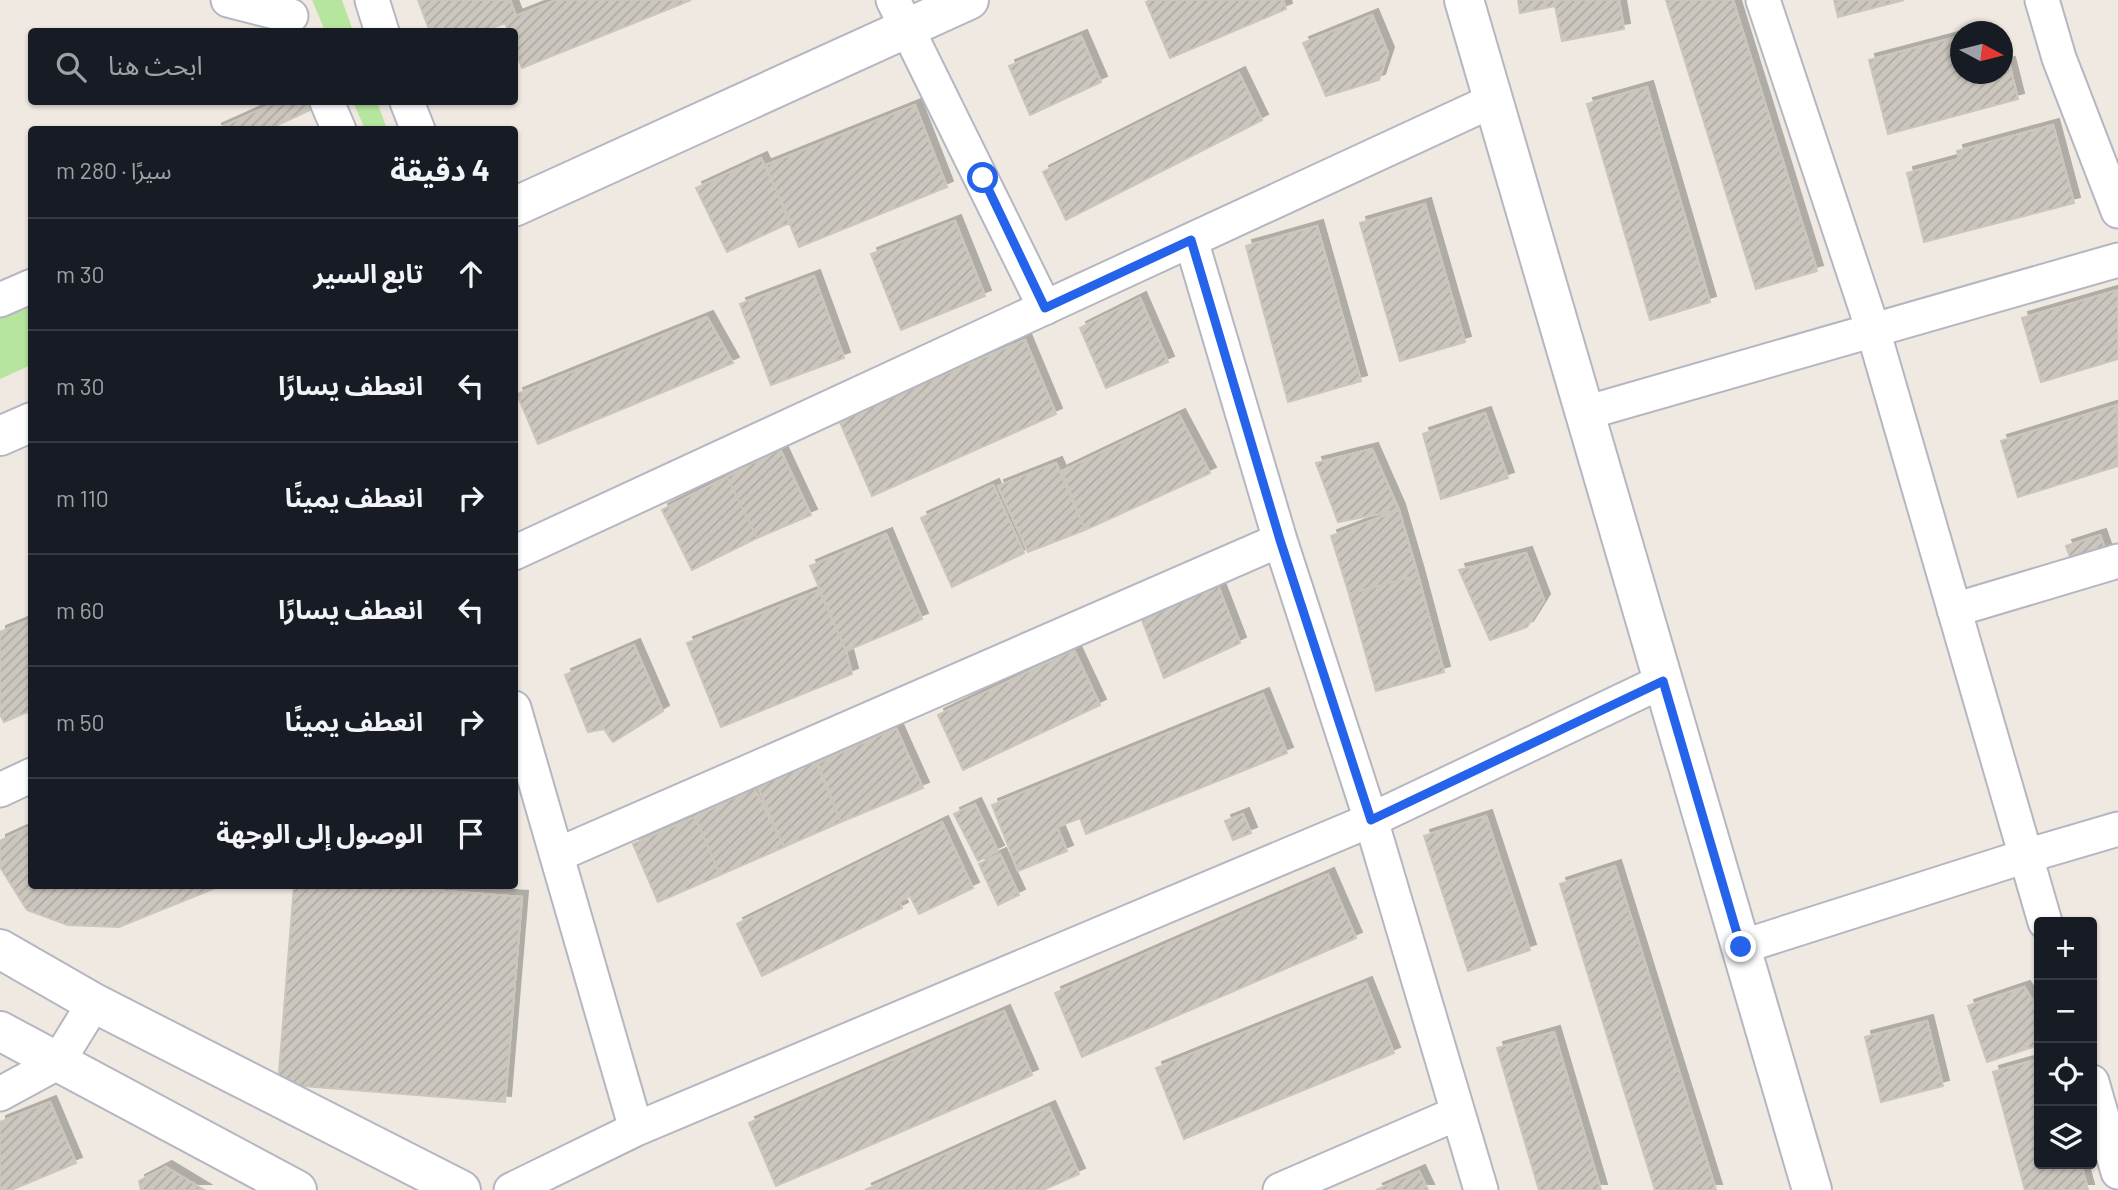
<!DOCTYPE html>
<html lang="ar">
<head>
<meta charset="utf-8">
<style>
	body { margin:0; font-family:Barlow,"Noto Sans Arabic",sans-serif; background:#242831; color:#f1f3f6; direction:rtl }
	.controls { position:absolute; right:21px; bottom:21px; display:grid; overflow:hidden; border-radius:7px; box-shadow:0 2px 5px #0004 }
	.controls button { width:63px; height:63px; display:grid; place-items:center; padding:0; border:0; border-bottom:2px solid #363941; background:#171b24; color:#f1f3f6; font:35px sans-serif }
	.compass { position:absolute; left:1950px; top:21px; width:63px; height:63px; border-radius:50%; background:#171b24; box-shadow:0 2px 5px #0004; rotate:97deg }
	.stop { position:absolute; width:21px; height:21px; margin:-16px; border:5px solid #2563eb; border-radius:50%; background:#fff }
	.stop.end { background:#2563eb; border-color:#fff; box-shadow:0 2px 7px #0008 }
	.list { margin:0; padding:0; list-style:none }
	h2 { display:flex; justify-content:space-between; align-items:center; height:91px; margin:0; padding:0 28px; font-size:30px }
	h2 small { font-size:23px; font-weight:400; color:#9ea1a6 }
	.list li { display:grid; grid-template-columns:46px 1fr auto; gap:21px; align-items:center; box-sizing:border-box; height:112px; padding:0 28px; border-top:2px solid #363941 }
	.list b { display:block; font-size:26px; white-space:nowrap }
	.list em { font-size:23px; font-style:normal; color:#9ea1a6 }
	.icon { flex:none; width:38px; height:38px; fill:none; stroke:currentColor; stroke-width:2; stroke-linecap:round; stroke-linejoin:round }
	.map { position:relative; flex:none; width:2118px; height:1190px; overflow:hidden; direction:ltr }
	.search { position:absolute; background:#171b24; box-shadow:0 2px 5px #0004; left:28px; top:28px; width:490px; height:77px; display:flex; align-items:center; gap:18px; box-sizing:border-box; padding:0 24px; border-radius:7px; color:#9ea1a6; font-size:26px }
	.panel { position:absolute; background:#171b24; box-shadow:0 2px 5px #0004; left:28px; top:126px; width:490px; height:763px; border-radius:7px; direction:rtl }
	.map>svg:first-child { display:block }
	.grass { fill:#b6e59e }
	.building { fill:url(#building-hatch); stroke:#cbc5ba; stroke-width:2; filter:url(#shadow) }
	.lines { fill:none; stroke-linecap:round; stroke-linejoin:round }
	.minor-casing { stroke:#b4b7c1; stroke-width:37 }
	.tertiary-casing { stroke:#b4b7c1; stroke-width:42 }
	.minor { stroke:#fff; stroke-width:33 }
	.tertiary { stroke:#fff; stroke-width:38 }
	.route { stroke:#2563eb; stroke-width:9 }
</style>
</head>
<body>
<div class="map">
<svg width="2118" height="1190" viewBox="0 0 2118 1190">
	<defs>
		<pattern id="building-hatch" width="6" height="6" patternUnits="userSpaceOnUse" patternTransform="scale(1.75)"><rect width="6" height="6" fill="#cbc7bf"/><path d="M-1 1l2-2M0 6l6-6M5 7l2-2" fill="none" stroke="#afaba4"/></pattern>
		<filter id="shadow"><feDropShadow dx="6" dy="-6" stdDeviation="0" flood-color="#0004"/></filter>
	</defs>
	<rect width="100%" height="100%" fill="#efe9e1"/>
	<path class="grass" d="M312 0H342L353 31H325Z
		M353 102H377L387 129H365Z
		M28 301 31 309V365L0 379V314Z"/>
	<path class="building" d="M418 0H510L516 16 556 0H691L522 68 514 47V32H509L505 23 483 32H430Z
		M1151 0H1283L1286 9 1170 58 1146 2Z
		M1518 0H1619L1624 29 1562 41 1555 6 1520 13Z
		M1666 0H1733L1817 271 1756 289Z
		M1834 0H1904L1838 17Z
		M1372 15 1388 53 1379 80 1326 96 1303 43Z
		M1081 36 1101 82 1030 115 1009 66Z
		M1960 36V74H2002V65L2009 63 2018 99 1888 134 1869 60Z
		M1239 73 1262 120 1066 220 1043 172Z
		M1647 87 1710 302 1650 320 1587 104Z
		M277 102H308L312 109 267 130H215Z
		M915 105 947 187 799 247 766 165Z
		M2053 125 2074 203 1924 242 1907 173 1959 159 1957 151Z
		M761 158 791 222 727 252 696 188Z
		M1425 204 1465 342 1400 361 1360 223Z
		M955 221 985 296 901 330 871 254Z
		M1317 226 1361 381 1288 402 1246 246Z
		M814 276 844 358 771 385 740 304Z
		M2118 290V359L2041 382 2022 318Z
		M1140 298 1168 362 1106 388 1080 328Z
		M707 317 733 363 538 444 517 394Z
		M1025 340 1056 414 872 496 839 420Z
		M2117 405 2118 466 2018 497 2001 441Z
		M1485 413 1508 478 1441 499 1423 434Z
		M1179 415 1210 473 1085 530 1062 471Z
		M780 449 811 515 757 538 727 477Z
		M1372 449 1399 510 1338 522 1316 463Z
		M1056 463 1085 530 1028 552 998 486Z
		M727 477 757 538 692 570 662 510Z
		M993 485 1024 553 952 587 921 518Z
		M1399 510 1418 575 1349 594 1331 536Z
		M886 534 922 619 846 651 810 566Z
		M2100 535 2105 549 2071 560 2066 546Z
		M1526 553 1544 600 1527 627 1490 640 1459 570Z
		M1418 575 1444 672 1376 691 1349 594Z
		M1217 583 1240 643 1164 678 1142 620Z
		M819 590 846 651 852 674 721 727 687 643Z
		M32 619V710L4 722 0 714V632Z
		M634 645 663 711 613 742 604 729 588 732 565 675Z
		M1074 650 1100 705 963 770 938 715Z
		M1263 694 1287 753 1086 834 1080 818 1057 827 1067 851 1018 871 992 805Z
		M896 728 923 788 841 822 818 763Z
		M811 752 841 822 784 847 754 778Z
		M754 788 784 847 720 875 695 817Z
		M975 804 998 851 978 861 954 814Z
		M1243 814 1251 833 1233 840 1225 821Z
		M1486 816 1530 950 1468 971 1424 836Z
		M695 817 720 875 658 902 633 844Z
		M942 822 973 888 919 914 910 896 899 902 902 908 762 976 737 924Z
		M32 826V886H220L119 927 68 925 27 910 0 867V841Z
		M1000 854 1019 895 998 905 979 864Z
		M1615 866 1716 1190H1655L1560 884Z
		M1328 874 1356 938 1082 1057 1055 993Z
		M294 886H379L522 897 505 1102 278 1084Z
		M1366 983 1394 1053 1184 1139 1156 1068Z
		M2024 987 2039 1010V1045L1987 1062 1968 1006Z
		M1004 1011 1032 1075 776 1186 749 1123Z
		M1927 1021 1943 1086 1881 1102 1865 1037Z
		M1554 1032 1601 1190H1539L1497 1048Z
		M2039 1059V1164H2081L2088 1190H2025L1993 1072Z
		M50 1102 76 1163 11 1190H0V1122Z
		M1049 1107 1079 1174 1043 1190H865Z
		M166 1167 204 1190H141L139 1181Z
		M1419 1171 1428 1190H1376Z"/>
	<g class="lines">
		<g class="minor-casing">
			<path id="minor" d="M228 0 291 16
				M372 0 382 32
				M893 0 1045 308
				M1763 0 1873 330 2045 922
				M2042 0 2059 58 2118 211
				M327 102 339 130
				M407 102 418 130
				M1191 240 1280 540 1371 820 1481 1190
				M0 300 32 286
				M1585 413 2118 260
				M514 553 1494 100
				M1954 610 2118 561
				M514 708 636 1129
				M0 790 32 775
				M557 855 1280 540
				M1741 947 2026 856 2118 829
				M2092 1082 2118 1172
				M0 1094 57 1063 94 1003
				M511 1190 636 1129 1371 820 1663 681
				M1280 1190 1458 1113"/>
		</g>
		<g class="tertiary-casing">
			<path id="tertiary" d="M1464 0 1812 1190
				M514 207 969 0
				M0 436 32 422
				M0 949 94 1003 461 1190
				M0 1031 297 1190"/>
		</g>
		<use href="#minor" class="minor"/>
		<use href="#tertiary" class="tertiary"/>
	</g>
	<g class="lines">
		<path class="route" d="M983 178 1045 308 1191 240 1280 540 1371 820 1663 681 1741 947"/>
	</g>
</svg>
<div class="controls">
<button>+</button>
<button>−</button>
<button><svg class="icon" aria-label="locate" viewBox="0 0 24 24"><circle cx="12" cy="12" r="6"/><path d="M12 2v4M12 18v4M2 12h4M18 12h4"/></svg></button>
<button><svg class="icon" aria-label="layers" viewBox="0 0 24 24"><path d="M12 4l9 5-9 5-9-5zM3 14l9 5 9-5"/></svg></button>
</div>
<svg class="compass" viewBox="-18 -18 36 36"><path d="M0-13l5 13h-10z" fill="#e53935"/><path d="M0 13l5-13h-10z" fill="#9ea1a6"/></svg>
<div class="stop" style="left:983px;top:178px"></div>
<div class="stop end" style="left:1741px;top:947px"></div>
<div class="search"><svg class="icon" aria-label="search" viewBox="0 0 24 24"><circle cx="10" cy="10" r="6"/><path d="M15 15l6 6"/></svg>ابحث هنا</div>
<section class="panel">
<h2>4 دقيقة<small>سيرًا · 280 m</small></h2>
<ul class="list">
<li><svg class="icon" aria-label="ahead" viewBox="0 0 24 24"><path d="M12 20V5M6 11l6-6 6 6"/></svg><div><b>تابع السير</b></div><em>30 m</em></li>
<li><svg class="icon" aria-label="left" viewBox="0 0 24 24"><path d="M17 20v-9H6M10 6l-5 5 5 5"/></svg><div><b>انعطف يسارًا</b></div><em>30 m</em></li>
<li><svg class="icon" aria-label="right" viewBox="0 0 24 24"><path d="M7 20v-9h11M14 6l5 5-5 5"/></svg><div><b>انعطف يمينًا</b></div><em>110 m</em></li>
<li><svg class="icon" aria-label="left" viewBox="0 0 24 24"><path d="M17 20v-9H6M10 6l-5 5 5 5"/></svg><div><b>انعطف يسارًا</b></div><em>60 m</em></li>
<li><svg class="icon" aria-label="right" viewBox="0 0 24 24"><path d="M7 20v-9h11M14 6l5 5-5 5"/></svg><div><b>انعطف يمينًا</b></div><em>50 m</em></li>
<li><svg class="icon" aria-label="arrive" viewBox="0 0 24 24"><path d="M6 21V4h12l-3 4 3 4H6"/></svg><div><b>الوصول إلى الوجهة</b></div></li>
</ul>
</section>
</div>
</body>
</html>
